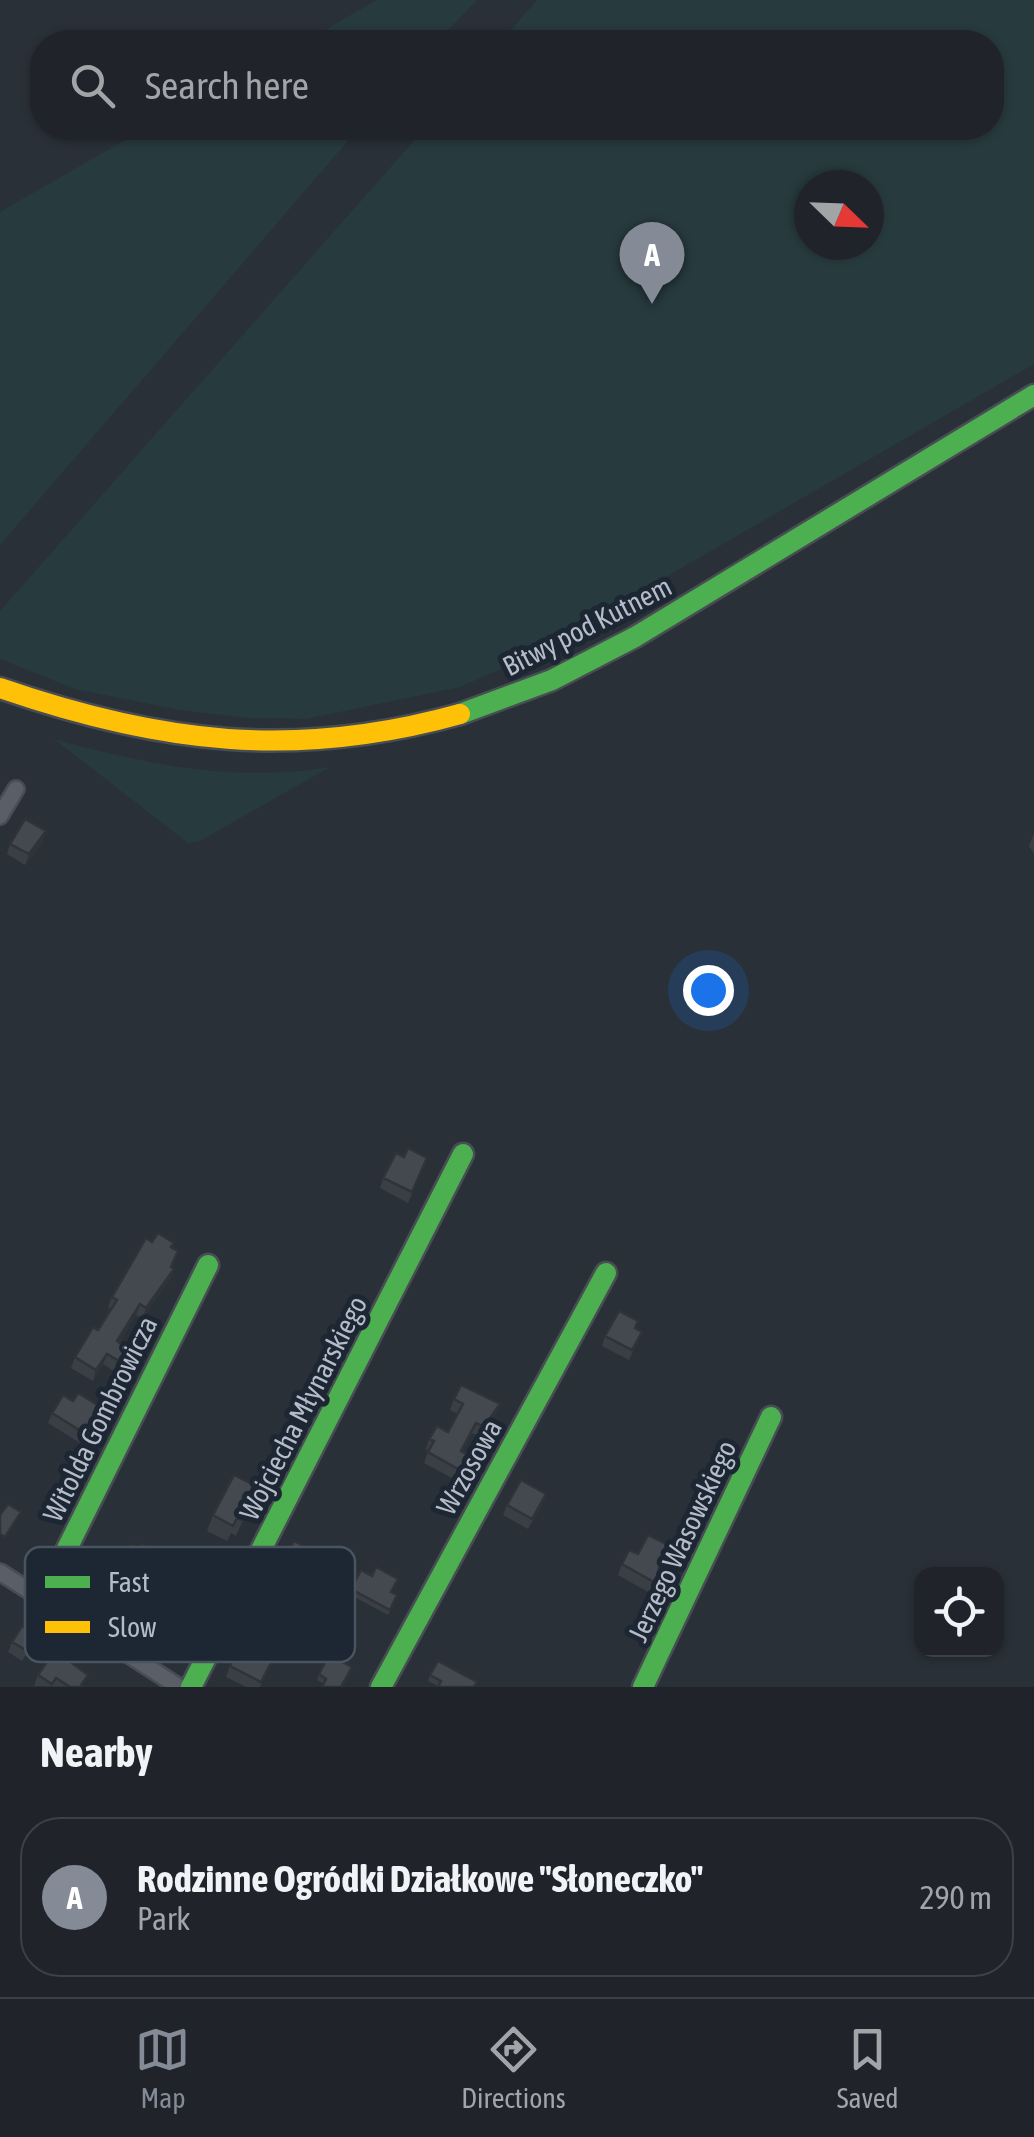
<!DOCTYPE html>
<html lang="en">
<head>
<meta charset="utf-8">
<style>
	body { margin:0; font-family:"Asap Condensed",sans-serif; background:#2d3036; color:#f1f3f6 }
	.controls { position:absolute; right:30px; bottom:30px; display:grid; overflow:hidden; border-radius:20px; box-shadow:0 2px 8px #0004 }
	.controls button { width:90px; height:90px; display:grid; place-items:center; padding:0; border:0; border-bottom:2px solid #3d4147; background:#20242a; color:#f1f3f6; font:50px sans-serif }
	.compass { position:absolute; left:794px; top:170px; width:90px; height:90px; border-radius:50%; background:#20242a; box-shadow:0 2px 8px #0004; rotate:113deg }
	.you { position:absolute; left:708px; top:990px; width:35px; height:35px; margin:-25px; border:8px solid #fff; border-radius:50%; background:#1a73e8; box-shadow:0 0 0 15px #1a73e833 }
	.badge { display:grid; place-items:center; width:65px; height:65px; border-radius:50%; background:#848b96; color:#fff; font-size:32px; font-weight:700 }
	.pin { position:absolute; translate:-50% -82px; filter:drop-shadow(0 2px 5px #0008) }
	.pin::after { content:''; position:absolute; top:52px; width:35px; height:30px; background:inherit; clip-path:polygon(0 0,100% 0,50% 100%) }
	.list { margin:0; padding:0; list-style:none }
	h2 { display:flex; justify-content:space-between; align-items:center; height:130px; margin:0; padding:0 40px; font-size:42px }
	h2 small { font-size:32px; font-weight:400; color:#a2a4a8 }
	.list li { display:grid; grid-template-columns:65px 1fr auto; gap:30px; align-items:center; box-sizing:border-box; height:160px; margin:0 20px 20px; padding:0 20px; border:2px solid #3d4147; border-radius:40px }
	.list b { display:block; font-size:38px; white-space:nowrap }
	.list p { margin:0; font-size:32px; white-space:nowrap; color:#a2a4a8 }
	.list em { font-size:32px; font-style:normal; color:#a2a4a8 }
	.icon { flex:none; width:55px; height:55px; fill:none; stroke:currentColor; stroke-width:2; stroke-linecap:round; stroke-linejoin:round }
	.map { position:relative; flex:none; width:1034px; height:1687px; overflow:hidden }
	.search { position:absolute; background:#20242a; box-shadow:0 2px 8px #0004; left:30px; right:30px; top:30px; height:110px; display:flex; align-items:center; gap:25px; box-sizing:border-box; padding:0 35px; border-radius:40px; color:#a2a4a8; font-size:38px }
	.sheet { height:310px; background:#20242a }
	nav { display:flex; justify-content:space-around; align-items:center; box-sizing:border-box; height:140px; border-top:2px solid #3d4147; background:#20242a; font-size:28px; color:#a2a4a8 }
	nav a { display:grid; justify-items:center; gap:5px }
	nav .on { color:#848b96 }
	.map>svg:first-child { display:block }
	.green { fill:#273a3e; fill-rule:evenodd }
	.lines { fill:none; stroke-linecap:round; stroke-linejoin:round }
	.street-casing { stroke:#484c53; stroke-width:20 }
	.fast-casing { stroke:#484c53; stroke-width:25 }
	.slow-casing { stroke:#484c53; stroke-width:25 }
	.street { stroke:#5a5e66; stroke-width:15 }
	.fast { stroke:#4caf50; stroke-width:20 }
	.slow { stroke:#ffc107; stroke-width:20 }
	.wall { fill:#3a3f45 }
	.shaded-wall { fill:#303338 }
	.building { fill:#444950; stroke:#303338; stroke-width:2.5 }
	.labels { text-anchor:middle; stroke-width:10; stroke-linejoin:round; paint-order:stroke }
	.street-label { font-size:28px; fill:#b4bcc9; stroke:#1d2633 }
	.key { fill:#1d2633; stroke:#4a5360; stroke-width:2.5 }
	.key-label { font-size:28px; fill:#b4bcc9 }
</style>
</head>
<body>
<div class="map">
<svg width="1034" height="1687" viewBox="0 0 1034 1687">
	<rect width="100%" height="100%" fill="#2a3038"/>
	<path class="green" d="M377 0H477L437 42H304Z
		M537 0H1034V364L528 657 460 687 306 719 247 718 180 710 75 689 0 659V611L425 128H992V42H500ZM869 185V245H809V185Z
		M146 128H359L0 545V212Z
		M54 739C142 764 239 783 330 767L200 841 188 843Z"/>
	<g class="lines">
		<g class="street-casing">
			<path id="street" d="M0 816 16 789
				M0 1572 179 1687"/>
		</g>
		<g class="fast-casing">
			<path id="fast" d="M460 714 552 680 635 637 1034 395
				M42 1599 208 1265
				M191 1687 463 1154
				M381 1687 606 1273
				M643 1687 771 1417"/>
		</g>
		<g class="slow-casing">
			<path id="slow" d="M0 688C159 743 295 760 460 714"/>
		</g>
		<use href="#street" class="street"/>
		<use href="#fast" class="fast"/>
		<use href="#slow" class="slow"/>
	</g>
	<path class="wall" d="M1034 833V854L1029 846Z
		M43 842 25 865 7 854 10 844Z
		M427 1158 408 1203 380 1188 383 1178Z
		M152 1242 172 1247V1267L174 1269 170 1279 142 1319 136 1315 119 1343 127 1348 123 1358 115 1372 103 1364 93 1381 71 1368 75 1357 98 1330 111 1309 108 1307 112 1297Z
		M638 1321 635 1329 642 1332 629 1360 602 1346 605 1336Z
		M454 1399 496 1414 480 1437 472 1433 462 1452 473 1458 461 1483 424 1463 428 1451 426 1449 429 1439 448 1432 458 1414 450 1410Z
		M73 1401 99 1406 94 1420 98 1422 94 1433 85 1446 48 1423 52 1413Z
		M254 1485 246 1505 249 1507 236 1536 231 1533 227 1541 207 1531 213 1515Z
		M542 1504 528 1529 503 1515 507 1505Z
		M670 1546 660 1569 668 1572 657 1597 618 1575 622 1564 638 1554Z
		M139 1548 163 1555 147 1588 118 1573 122 1563Z
		M309 1561 291 1599 271 1589 275 1578Z
		M372 1576 392 1592 395 1601 388 1615 349 1594 351 1589Z
		M201 1582 212 1588 204 1607 192 1601Z
		M164 1604 188 1622 179 1639 154 1627Z
		M36 1635 32 1645 22 1661 8 1652 12 1642Z
		M73 1653 70 1661 83 1687 34 1686 38 1675Z
		M271 1663 260 1687H246L226 1677 230 1666Z
		M350 1673 342 1687H322L324 1684 317 1680 319 1674Z
		M430 1675 475 1687 438 1686 428 1681Z"/>
	<path class="shaded-wall" d="M46 831 43 842 25 865 29 854Z
		M174 1269 170 1279 142 1319 146 1308Z
		M140 1304 136 1315 113 1352 117 1341Z
		M107 1354 103 1364 93 1381 96 1370Z
		M500 1404 496 1414 480 1437 484 1427Z"/>
	<path class="building" d="M25 819 46 831 29 854 10 844Z
		M408 1148 427 1158 412 1192 383 1178 396 1153 404 1157Z
		M158 1233 174 1243 171 1247 178 1251 171 1267 174 1269 146 1308 140 1304 117 1341 127 1348 119 1361 107 1354 96 1370 75 1357 93 1327 98 1330 117 1300 112 1297 146 1238 152 1242Z
		M619 1311 638 1321 635 1328 642 1332 632 1350 605 1336Z
		M461 1385 500 1404 484 1427 476 1423 461 1451 473 1458 465 1473 428 1452 434 1441 429 1439 437 1426 448 1432 463 1404 454 1399Z
		M78 1393 99 1406 92 1419 98 1422 89 1436 52 1413 63 1395 73 1401Z
		M234 1475 254 1485 243 1504 249 1507 242 1520 237 1518 233 1526 213 1515Z
		M521 1480 546 1494 532 1519 507 1505Z
		M8 1504 21 1512 5 1537 0 1534V1515Z
		M648 1535 670 1546 659 1568 668 1572 661 1586 622 1564 629 1550 638 1554Z
		M294 1541 313 1551 294 1588 275 1578Z
		M131 1544 139 1548 141 1544 163 1555 151 1577 122 1563Z
		M376 1567 398 1579 391 1592 397 1595 390 1610 351 1589 361 1570 372 1576Z
		M22 1626 36 1635 26 1650 12 1642Z
		M59 1644 73 1653 68 1660 88 1675 80 1687H70L56 1678 52 1684 38 1675Z
		M239 1647 271 1663 261 1682 230 1666Z
		M329 1655 352 1667 341 1687H322L326 1679 319 1674Z
		M438 1661 477 1682 474 1687H438L441 1681 430 1675Z"/>
	<g class="labels">
		<g class="street-label">
			<text transform="translate(587 626) rotate(-27)" y="10">Bitwy pod Kutnem</text>
			<text transform="translate(303 1408) rotate(-63)" y="10">Wojciecha Młynarskiego</text>
			<text transform="translate(100 1419) rotate(-64)" y="10">Witolda Gombrowicza</text>
			<text transform="translate(469 1467) rotate(-61)" y="10">Wrzosowa</text>
			<text transform="translate(682 1541) rotate(-65)" y="10">Jerzego Wasowskiego</text>
		</g>
	</g>
	<rect x="25" y="1547" width="330" height="115" rx="15" class="key"/>
	<rect x="45" y="1576" width="45" height="12" fill="#4caf50"/>
	<rect x="45" y="1621" width="45" height="12" fill="#ffc107"/>
	<g class="key-label">
		<text x="108" y="1592">Fast</text>
		<text x="108" y="1637">Slow</text>
	</g>
</svg>
<div class="controls">
<button><svg class="icon" aria-label="locate" viewBox="0 0 24 24"><circle cx="12" cy="12" r="6"/><path d="M12 2v4M12 18v4M2 12h4M18 12h4"/></svg></button>
</div>
<svg class="compass" viewBox="-18 -18 36 36"><path d="M0-13l5 13h-10z" fill="#e53935"/><path d="M0 13l5-13h-10z" fill="#a2a4a8"/></svg>
<div class="you"></div>
<div class="pin badge" style="left:652px;top:304px">A</div>
<div class="search"><svg class="icon" aria-label="search" viewBox="0 0 24 24"><circle cx="10" cy="10" r="6"/><path d="M15 15l6 6"/></svg>Search here</div>
</div>
<section class="sheet">
<h2>Nearby<small></small></h2>
<ul class="list">
<li><span class="badge">A</span><div><b>Rodzinne Ogródki Działkowe &quot;Słoneczko&quot;</b><p>Park</p></div><em>290 m</em></li>
</ul>
</section>
<nav>
<a class="on"><svg class="icon" aria-label="map" viewBox="0 0 24 24"><path d="M3 6l6-2 6 2 6-2v14l-6 2-6-2-6 2zM9 4v14M15 6v14"/></svg>Map</a>
<a><svg class="icon" aria-label="directions" viewBox="0 0 24 24"><path d="M12 3l9 9-9 9-9-9zM9 14v-3h6M13 9l2 2-2 2"/></svg>Directions</a>
<a><svg class="icon" aria-label="saved" viewBox="0 0 24 24"><path d="M7 4h10v16l-5-4-5 4z"/></svg>Saved</a>
</nav>
</body>
</html>
